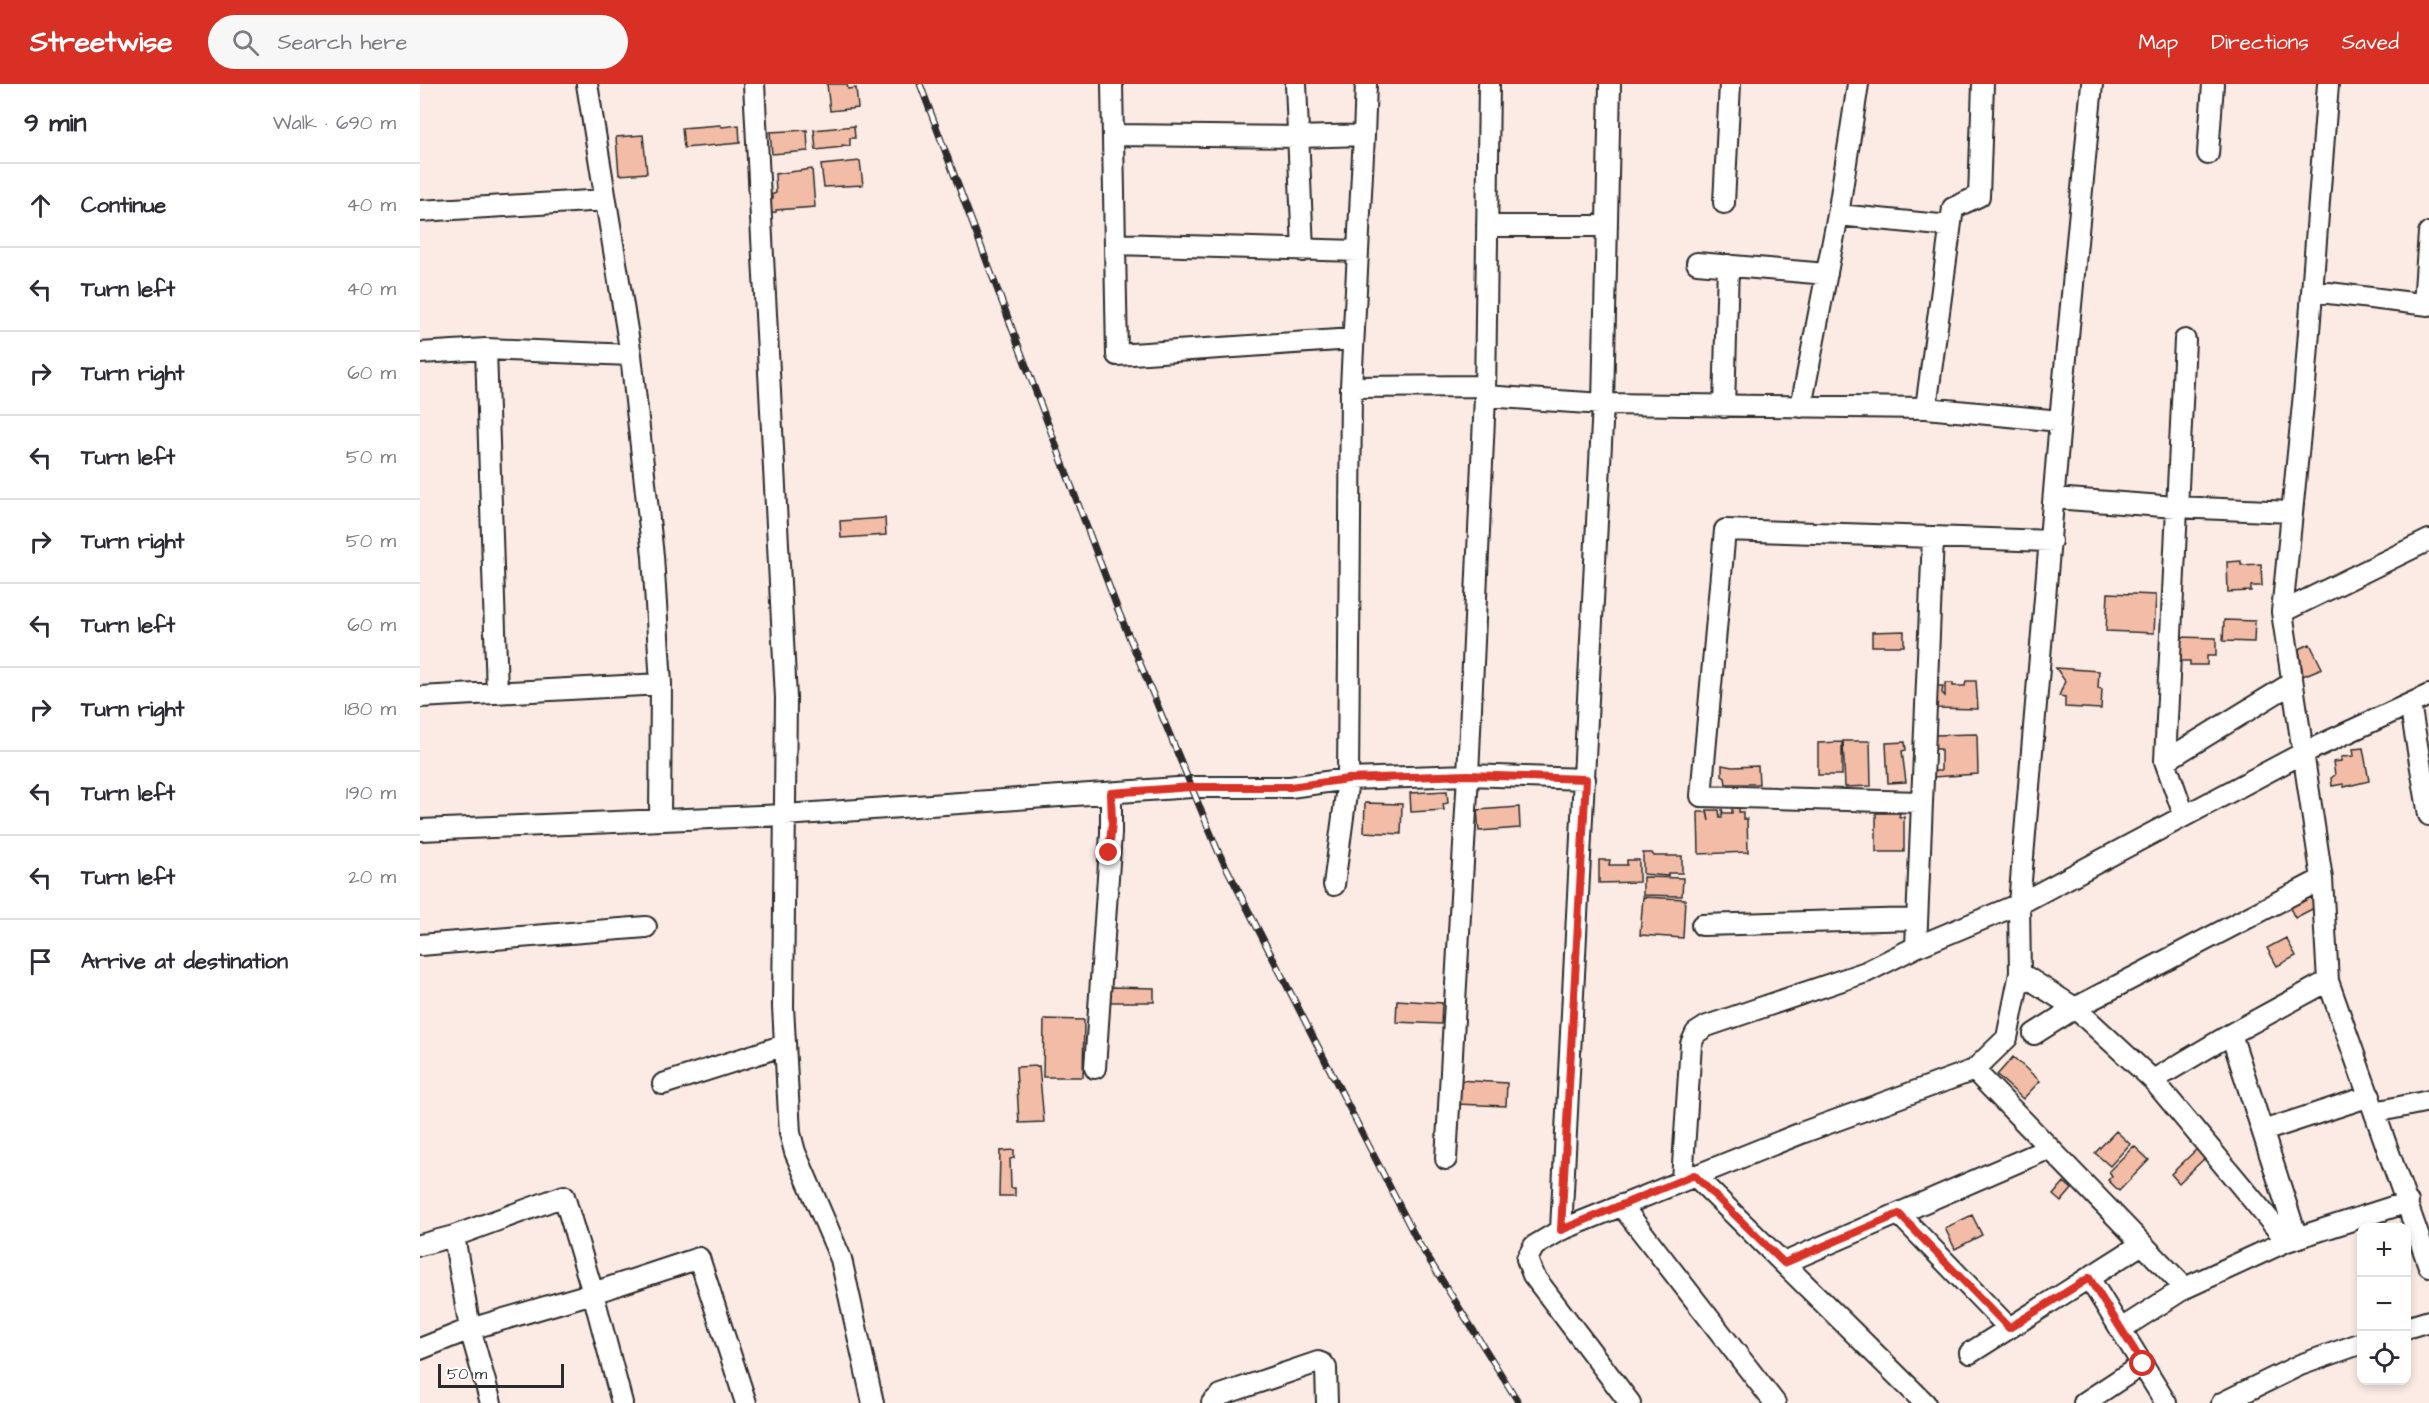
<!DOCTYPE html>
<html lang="en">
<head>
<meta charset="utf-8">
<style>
	body { margin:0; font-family:"Architects Daughter",sans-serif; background:#f7f7f7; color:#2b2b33 }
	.controls { position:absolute; right:18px; bottom:18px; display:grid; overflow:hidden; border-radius:12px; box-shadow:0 3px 9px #0003 }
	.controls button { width:54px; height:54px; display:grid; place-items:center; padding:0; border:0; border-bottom:2px solid #e1e1e2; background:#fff; color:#2b2b33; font:30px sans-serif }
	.scale { position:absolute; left:18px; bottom:15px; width:126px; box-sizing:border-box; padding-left:6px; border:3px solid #2b2b2b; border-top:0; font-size:16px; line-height:21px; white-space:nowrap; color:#2b2b2b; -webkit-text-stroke:4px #fff; paint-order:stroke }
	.stop { position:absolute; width:18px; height:18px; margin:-14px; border:4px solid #d93025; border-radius:50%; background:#fff }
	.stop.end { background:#d93025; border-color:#fff; box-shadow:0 2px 6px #0008 }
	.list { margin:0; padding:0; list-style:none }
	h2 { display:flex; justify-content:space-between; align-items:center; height:78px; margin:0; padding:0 24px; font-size:26px }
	h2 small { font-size:20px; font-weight:400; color:#7c7c81 }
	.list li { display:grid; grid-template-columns:39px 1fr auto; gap:18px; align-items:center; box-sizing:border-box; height:84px; padding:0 24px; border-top:2px solid #e1e1e2 }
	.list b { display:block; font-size:22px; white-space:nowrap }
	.list em { font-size:20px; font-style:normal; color:#7c7c81 }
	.icon { flex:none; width:33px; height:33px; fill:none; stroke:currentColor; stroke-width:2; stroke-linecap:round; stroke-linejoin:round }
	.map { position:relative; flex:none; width:2009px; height:1319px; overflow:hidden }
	header { display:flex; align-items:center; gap:36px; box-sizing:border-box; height:84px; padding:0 30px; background:#d93025; color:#fff }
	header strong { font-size:28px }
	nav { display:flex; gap:33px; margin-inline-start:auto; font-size:21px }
	.search { width:420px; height:54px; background:#f7f7f7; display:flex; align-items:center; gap:15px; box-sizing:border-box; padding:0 21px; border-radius:33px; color:#7c7c81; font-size:22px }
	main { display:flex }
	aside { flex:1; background:#fff }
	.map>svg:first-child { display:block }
	.building { fill:#f2bca6; stroke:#2b2b2b; stroke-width:1.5 }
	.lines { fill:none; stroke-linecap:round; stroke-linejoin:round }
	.minor-casing { stroke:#2b2b2b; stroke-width:24 }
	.minor { stroke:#fff; stroke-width:20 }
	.rail-casing { stroke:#2b2b2b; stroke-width:7 }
	.rail { stroke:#fff; stroke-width:4.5; stroke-dasharray:14; stroke-linecap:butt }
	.route { stroke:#d93025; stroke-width:8 }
</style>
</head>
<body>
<header>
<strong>Streetwise</strong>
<div class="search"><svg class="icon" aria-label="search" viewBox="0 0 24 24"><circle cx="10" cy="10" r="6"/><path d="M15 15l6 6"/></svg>Search here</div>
<nav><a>Map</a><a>Directions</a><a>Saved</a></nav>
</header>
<main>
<aside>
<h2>9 min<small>Walk · 690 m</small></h2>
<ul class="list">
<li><svg class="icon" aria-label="ahead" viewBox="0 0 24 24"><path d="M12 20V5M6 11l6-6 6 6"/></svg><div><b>Continue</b></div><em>40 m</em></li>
<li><svg class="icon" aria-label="left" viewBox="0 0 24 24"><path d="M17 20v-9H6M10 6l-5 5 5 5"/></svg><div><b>Turn left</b></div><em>40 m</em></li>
<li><svg class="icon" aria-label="right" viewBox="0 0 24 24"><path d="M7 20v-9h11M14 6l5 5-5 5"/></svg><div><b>Turn right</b></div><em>60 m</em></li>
<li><svg class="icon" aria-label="left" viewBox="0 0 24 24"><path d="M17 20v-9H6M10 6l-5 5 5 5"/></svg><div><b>Turn left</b></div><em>50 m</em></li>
<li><svg class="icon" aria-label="right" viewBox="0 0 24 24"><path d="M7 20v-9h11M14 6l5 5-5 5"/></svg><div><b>Turn right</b></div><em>50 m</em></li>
<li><svg class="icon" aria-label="left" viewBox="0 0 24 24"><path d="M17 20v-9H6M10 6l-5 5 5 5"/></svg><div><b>Turn left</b></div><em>60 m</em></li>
<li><svg class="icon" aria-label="right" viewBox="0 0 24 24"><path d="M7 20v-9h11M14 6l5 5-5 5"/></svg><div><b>Turn right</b></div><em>180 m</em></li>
<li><svg class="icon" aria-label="left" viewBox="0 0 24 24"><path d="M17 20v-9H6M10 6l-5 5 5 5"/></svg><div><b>Turn left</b></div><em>190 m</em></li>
<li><svg class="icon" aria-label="left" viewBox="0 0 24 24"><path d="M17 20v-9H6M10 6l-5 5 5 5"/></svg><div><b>Turn left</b></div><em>20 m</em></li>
<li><svg class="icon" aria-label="arrive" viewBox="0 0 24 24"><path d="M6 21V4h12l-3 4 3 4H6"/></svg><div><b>Arrive at destination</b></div></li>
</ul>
</aside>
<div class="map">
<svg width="2009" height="1319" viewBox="0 0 2009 1319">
	<rect width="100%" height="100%" fill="#fbebe4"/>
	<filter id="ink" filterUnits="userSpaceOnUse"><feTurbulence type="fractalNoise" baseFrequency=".0167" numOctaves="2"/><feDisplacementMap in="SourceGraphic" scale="12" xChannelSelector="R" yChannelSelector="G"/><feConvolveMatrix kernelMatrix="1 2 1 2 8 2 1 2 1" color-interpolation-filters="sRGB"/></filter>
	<g filter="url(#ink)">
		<path class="building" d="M407 0H427L428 5 436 4 438 24 410 27Z
			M300 41 302 43 319 41 320 59 264 64 262 44Z
			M434 42 435 54H430V62L422 61V63L396 66 394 46Z
			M387 46 388 67 352 70 350 48Z
			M223 51 227 89 199 91 196 53Z
			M440 77 443 101 404 103 401 81Z
			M392 85 395 123 356 126V128L349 129V117L353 115 351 111 356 109 355 90Z
			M465 434 466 451 421 454 420 437Z
			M1821 477V481L1841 480 1842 502H1831V507L1808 508 1807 478Z
			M1688 509 1736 511 1734 549 1686 547Z
			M1804 536 1835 537 1834 558 1803 557Z
			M1484 547V562H1452V548Z
			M1758 553 1796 554V572H1787V581H1770V577H1758Z
			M1890 560 1902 584 1883 592 1879 565Z
			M1636 584 1679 587 1678 604 1682 605 1681 625 1645 623V613L1639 612 1645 597Z
			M1546 597H1556L1558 625 1515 624 1516 602H1523L1522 609 1525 612V599H1533V602H1545Z
			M1557 650 1558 690 1513 693 1512 687H1521V665H1513V651Z
			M1423 657H1450L1451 702 1425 703Z
			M1422 658V691H1398V659Z
			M1485 658 1486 666 1482 667 1486 698 1468 699 1466 659Z
			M1943 664 1949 697 1924 703 1923 700 1912 702 1911 694 1915 691 1913 678 1921 677V673L1934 672 1933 665Z
			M1302 681 1312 683 1338 682 1339 700H1306L1305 694 1302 692Z
			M1027 707 1028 719 1023 720 1024 726 991 728 990 709Z
			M945 719 982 720 981 750 944 748Z
			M1099 723 1100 744 1059 747 1057 726Z
			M1312 723H1319V728H1323V735H1327L1328 768 1279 770 1278 728H1287L1289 737 1287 726H1299L1300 734H1302V725L1303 729H1312Z
			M1456 729H1480L1479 733H1484V768H1456Z
			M1223 769H1232L1234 772H1262V789H1248V792L1223 790Z
			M1179 776H1190L1189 781H1207V776H1219V798L1179 799Z
			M1223 793 1263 794 1262 812 1223 811Z
			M1895 810 1896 823 1875 834 1869 822Z
			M1223 813 1265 815 1263 854 1220 851Z
			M1866 854 1876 872 1857 882 1847 864Z
			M691 903 734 904V918H690Z
			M977 916 1022 919 1021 940 976 938Z
			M624 935 664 936 663 993H623Z
			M1593 973 1620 997 1603 1015 1577 991Z
			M619 982 624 1038 599 1039 596 983Z
			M1037 996 1087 999 1086 1022 1036 1020Z
			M1696 1047 1710 1060 1690 1082 1675 1069Z
			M1714 1062 1729 1076 1699 1107 1688 1096 1692 1092 1689 1087Z
			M1780 1062 1788 1071 1759 1099 1751 1090Z
			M594 1066V1074L590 1075 591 1104H595V1112H579L580 1067Z
			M1644 1098 1652 1105 1641 1118 1633 1111Z
			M1552 1131 1562 1151 1535 1165 1525 1144Z"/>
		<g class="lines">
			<g class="minor-casing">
				<path id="minor" d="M167 0 211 271
					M334 0 366 614 363 923 370 1049 375 1068 421 1175 453 1319
					M692 0 697 271 933 255
					M876 0 883 167
					M1908 0 1885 300 1862 528 1902 795 1908 897 2009 1182
					M693 51 878 53 944 51 946 0
					M1788 70 1793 0
					M1304 119 1310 0
					M0 127 186 116
					M1418 131 1438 0
					M1067 142H1187
					M695 160 938 167
					M1277 179 1407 190
					M1892 207 2009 221
					M2004 220 2009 149
					M66 265 77 609
					M0 269 66 265 211 271 233 472 241 600
					M931 303 944 51
					M1065 312 1183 320 1506 324 1640 337
					M1304 323 1308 181
					M1381 323 1418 131 1530 142
					M1506 324 1533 124 1559 112 1563 0
					M1634 414 1756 423 1872 428
					M1513 453 1496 863 1599 820 1883 669 2009 611
					M1862 528 2009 456
					M0 613 241 600 240 736
					M1990 620 2009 731
					M1745 677 1872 599
					M1501 718 1281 712 1305 446 1631 457
					M1764 731 1745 677 1765 256
					M0 746 365 731 772 703H870L928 695 1048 691 1165 695
					M914 801 928 695 931 303 1065 302
					M1282 841 1497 835
					M0 861 226 843
					M1600 889 1655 924 1733 996 1867 1157 1988 1118
					M1614 950 1655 924 1902 795
					M1811 950 1877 1154
					M675 984 691 749V709
					M1554 986 1765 1204 1867 1157
					M1733 996 1811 950 1908 897
					M243 1000 365 961
					M1955 1028 2009 1017
					M1843 1047 1950 1012
					M1026 1075 1048 691 1065 312 1069 0
					M1274 1091 1505 1319
					M1262 1096 1271 960 1276 949 1287 942 1446 888 1496 863
					M1201 1121 1355 1319
					M1479 1130 1589 1244
					M1141 1146 1183 320 1190 0
					M34 1152 50 1245 71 1319
					M0 1161 34 1152 144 1112 173 1209 202 1319
					M1364 1179 1630 1064
					M1669 1194 1746 1319
					M1986 1244 2009 1237
					M1701 1245 1765 1204
					M0 1265 50 1245 173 1209 279 1174 326 1319
					M1550 1269 1722 1160
					M792 1319 801 1311 898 1278 903 1280 906 1284 907 1319
					M1210 1319 1113 1191 1107 1175 1114 1162 1141 1146 1384 1048 1554 986 1587 954 1600 889 1599 820 1640 337 1672 0
					M1664 1319 1723 1280
					M1802 1319 1880 1281 1942 1259"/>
			</g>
			<use href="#minor" class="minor"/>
			<g class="rail-casing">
				<path id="rail" d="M500 0 698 526 798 767 998 1158 1099 1319"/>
			</g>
			<use href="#rail" class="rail"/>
		</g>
	</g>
	<g class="lines" filter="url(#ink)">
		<path class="route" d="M689 769 692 738 691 709 771 703H870L928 695 1048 691 1166 695 1141 1146 1274 1091 1364 1179 1479 1130 1589 1244 1669 1194 1723 1280"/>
	</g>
</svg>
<div class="controls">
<button>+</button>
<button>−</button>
<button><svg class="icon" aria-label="locate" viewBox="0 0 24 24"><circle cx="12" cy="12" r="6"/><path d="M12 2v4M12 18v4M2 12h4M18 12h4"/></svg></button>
</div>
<div class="scale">50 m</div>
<div class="stop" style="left:1723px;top:1280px"></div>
<div class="stop end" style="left:689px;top:769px"></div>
</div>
</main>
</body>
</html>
